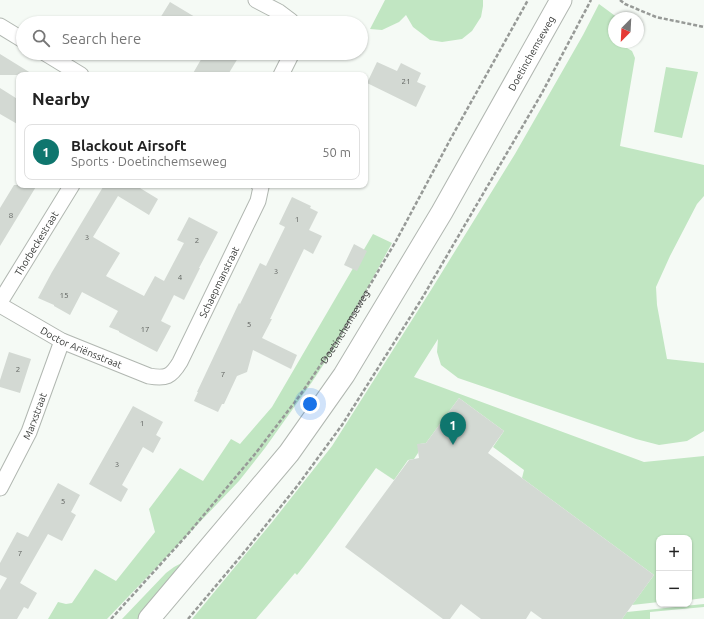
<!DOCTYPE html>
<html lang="en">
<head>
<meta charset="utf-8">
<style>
	body { margin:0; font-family:Ubuntu,sans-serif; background:#f2f2f2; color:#222 }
	.controls { position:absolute; right:12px; bottom:12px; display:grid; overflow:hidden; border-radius:8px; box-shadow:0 1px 3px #0004 }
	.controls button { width:36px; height:36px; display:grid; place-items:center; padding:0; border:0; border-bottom:1px solid #e0e0e0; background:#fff; color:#222; font:20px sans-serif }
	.compass { position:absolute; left:608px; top:12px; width:36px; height:36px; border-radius:50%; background:#fff; box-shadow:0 1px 3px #0004; rotate:204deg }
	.you { position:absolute; left:310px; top:404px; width:14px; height:14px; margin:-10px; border:3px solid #fff; border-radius:50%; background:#1a73e8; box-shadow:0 0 0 6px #1a73e833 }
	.badge { display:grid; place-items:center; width:26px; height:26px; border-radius:50%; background:#0f766e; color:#fff; font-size:13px; font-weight:700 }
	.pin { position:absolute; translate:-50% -33px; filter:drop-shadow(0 1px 2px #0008) }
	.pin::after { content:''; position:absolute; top:21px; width:14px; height:12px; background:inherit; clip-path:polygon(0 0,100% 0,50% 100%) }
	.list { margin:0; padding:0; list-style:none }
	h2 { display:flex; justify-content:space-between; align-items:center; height:52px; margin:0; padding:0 16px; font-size:17px }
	h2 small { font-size:13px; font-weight:400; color:#767676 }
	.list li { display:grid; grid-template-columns:26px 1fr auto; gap:12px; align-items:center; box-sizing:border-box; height:56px; margin:0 8px 8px; padding:0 8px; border:1px solid #e0e0e0; border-radius:8px }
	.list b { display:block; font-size:15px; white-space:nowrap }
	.list p { margin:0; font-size:13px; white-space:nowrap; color:#767676 }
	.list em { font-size:13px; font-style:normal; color:#767676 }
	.icon { flex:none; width:22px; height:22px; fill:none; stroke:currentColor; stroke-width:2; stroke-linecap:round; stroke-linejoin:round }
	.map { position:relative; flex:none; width:704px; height:619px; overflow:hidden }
	.search { position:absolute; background:#fff; box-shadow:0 1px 3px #0004; left:16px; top:16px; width:352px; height:44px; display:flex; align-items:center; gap:10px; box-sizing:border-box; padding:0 14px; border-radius:22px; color:#767676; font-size:15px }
	.panel { position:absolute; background:#fff; box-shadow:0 1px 3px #0004; left:16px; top:72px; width:352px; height:116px; border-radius:8px }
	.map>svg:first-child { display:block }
	.green { fill:#c1e6c2 }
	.building { fill:#d3d9d3 }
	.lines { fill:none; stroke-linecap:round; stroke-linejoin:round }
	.street-casing { stroke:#b1b7b1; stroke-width:17 }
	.secondary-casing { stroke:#b1b7b1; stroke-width:23 }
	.path { stroke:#979a97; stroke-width:2.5; stroke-dasharray:4 2; stroke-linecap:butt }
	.street { stroke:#fff; stroke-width:15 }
	.secondary { stroke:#fff; stroke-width:21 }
	.labels { text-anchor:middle; stroke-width:3.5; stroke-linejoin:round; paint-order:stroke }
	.number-label { font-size:8px; fill:#5f625f }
	.street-label { font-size:10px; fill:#383a38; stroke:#fff }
</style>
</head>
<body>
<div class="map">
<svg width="704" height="619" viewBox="0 0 704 619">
	<rect width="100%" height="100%" fill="#f5faf5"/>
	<path class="green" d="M385 0H483V6L481 17 472 31 462 39 442 42 430 40 413 27 406 15 399 22 382 30 370 29Z
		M599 4 618 18H614V37L613 40 614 42H617L632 51 635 58 620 146 704 165V196L697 204 670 256 656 287 657 305 667 359 704 363V431L687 441 659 445 636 439 458 378 441 365 437 352 438 339 414 377 644 462 704 456V598L689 600V538H659V602L632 605 654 575 522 478 524 470 493 447 504 431 459 398 426 443 420 444 418 448V453L414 459 408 460 394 480 376 468C350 504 325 540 297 575L295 573 256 619H192L273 521 332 446 431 290 515 154 583 35Z
		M666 67 698 72 682 138 654 132Z
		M373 234 392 243 337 344 312 382 265 448 239 481 107 619H48L58 602 66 604 72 603 95 569 116 581 155 532 149 509 180 468 203 481 231 439 240 444 272 407Z
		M191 558 139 619H122L166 573 174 567Z
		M704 604V607L650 612V619H622L627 612Z"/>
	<path class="building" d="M170 2 205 23H157Z
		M212 53H241L229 73 233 75H192L203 56 208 59Z
		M0 54 34 75H0Z
		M377 62 397 71 401 63 421 73 417 82 426 86 416 107 367 83Z
		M0 88 19 100V125L0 114Z
		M14 185H37L0 246V208Z
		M100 185H135L158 199 149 215 118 196 93 237 120 253 106 276 144 296 155 276 164 281 184 243 177 240 189 217 218 232 199 268H200L184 300 174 295 161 321 171 326 157 352 119 332V331L109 327 118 311 82 292 70 315 54 306V305L38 298 52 272 103 187Z
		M292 197 311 206 310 208 318 212 309 230 322 236 313 254 304 249 270 319H272L262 338 297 355 291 369 253 350 247 372 237 376 224 404H222L218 412 194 401 198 392H197L239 303 240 304 260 263 266 266 285 227 279 224Z
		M354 244 367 251 357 271 344 265Z
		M9 352 31 359 20 393 0 387V380Z
		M459 398 504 431 488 453 654 575 622 619H542L531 611 526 619H481L461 604 450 619H443L345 547 409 460 419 458 417 444 426 443Z
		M133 406 163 422 156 435 161 438 153 453 143 447 122 485 128 489 121 502 89 484Z
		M58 483 80 495 71 512 76 515 62 541 48 534 20 583 37 593 28 609 24 607 17 619H0V590L7 578 0 575V563L17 532 28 537Z"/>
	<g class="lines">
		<g class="street-casing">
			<g id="street">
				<path d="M256 0 279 12 291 21V23"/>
				<path d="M0 26 23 40"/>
				<path d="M45 53 81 75"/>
				<path d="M281 75 292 53"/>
				<path id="s2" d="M0 302 72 185"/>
				<path id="s3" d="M0 305 62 341 149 376C166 379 171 377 180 362L258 201 261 187 259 185"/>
				<path id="s4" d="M0 488 29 432 62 341"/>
			</g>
		</g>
		<g class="secondary-casing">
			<g id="secondary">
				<path id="s5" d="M149 619 289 453 344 375 442 212 561 0"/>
			</g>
		</g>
		<g class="path">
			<path d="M620 0 625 4 656 17 704 27"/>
			<path id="s1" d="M111 619 187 535 255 454 301 394 338 339 396 241 450 140 528 0"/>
			<path d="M188 619 246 550 298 485 342 425 421 300 542 93 591 0"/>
		</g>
		<use href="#street" class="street"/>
		<use href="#secondary" class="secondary"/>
	</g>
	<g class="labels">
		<g class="number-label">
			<text x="406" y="84">21</text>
			<text x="11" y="218">8</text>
			<text x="297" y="222">1</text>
			<text x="87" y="240">3</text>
			<text x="197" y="243">2</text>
			<text x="276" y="274">3</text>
			<text x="180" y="280">4</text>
			<text x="64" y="298">15</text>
			<text x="249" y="327">5</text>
			<text x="145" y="332">17</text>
			<text x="18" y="372">2</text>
			<text x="223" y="377">7</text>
			<text x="142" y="426">1</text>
			<text x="117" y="467">3</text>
			<text x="63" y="504">5</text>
			<text x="20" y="556">7</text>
		</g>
		<g class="street-label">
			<text dy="4" stroke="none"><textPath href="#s5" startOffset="685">Doetinchemseweg</textPath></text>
			<text dy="4" stroke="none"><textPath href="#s2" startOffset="69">Thorbeckestraat</textPath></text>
			<text dy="4" stroke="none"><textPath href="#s3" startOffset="292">Schaepmanstraat</textPath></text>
			<text dy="4" stroke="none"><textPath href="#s1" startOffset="375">Doetinchemseweg</textPath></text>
			<text dy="4" stroke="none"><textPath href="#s3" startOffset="92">Doctor Ariënsstraat</textPath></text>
			<text dy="4" stroke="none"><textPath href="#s4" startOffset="80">Marxstraat</textPath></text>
		</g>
	</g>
</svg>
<div class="controls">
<button>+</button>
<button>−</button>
</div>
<svg class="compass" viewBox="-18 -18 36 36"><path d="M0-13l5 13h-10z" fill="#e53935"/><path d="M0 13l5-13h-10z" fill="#767676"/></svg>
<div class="you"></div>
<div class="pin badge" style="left:453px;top:445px">1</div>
<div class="search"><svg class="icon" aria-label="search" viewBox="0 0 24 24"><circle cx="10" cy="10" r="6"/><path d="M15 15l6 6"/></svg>Search here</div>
<section class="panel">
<h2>Nearby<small></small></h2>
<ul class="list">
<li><span class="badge">1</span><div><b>Blackout Airsoft</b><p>Sports · Doetinchemseweg</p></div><em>50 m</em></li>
</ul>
</section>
</div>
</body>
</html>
